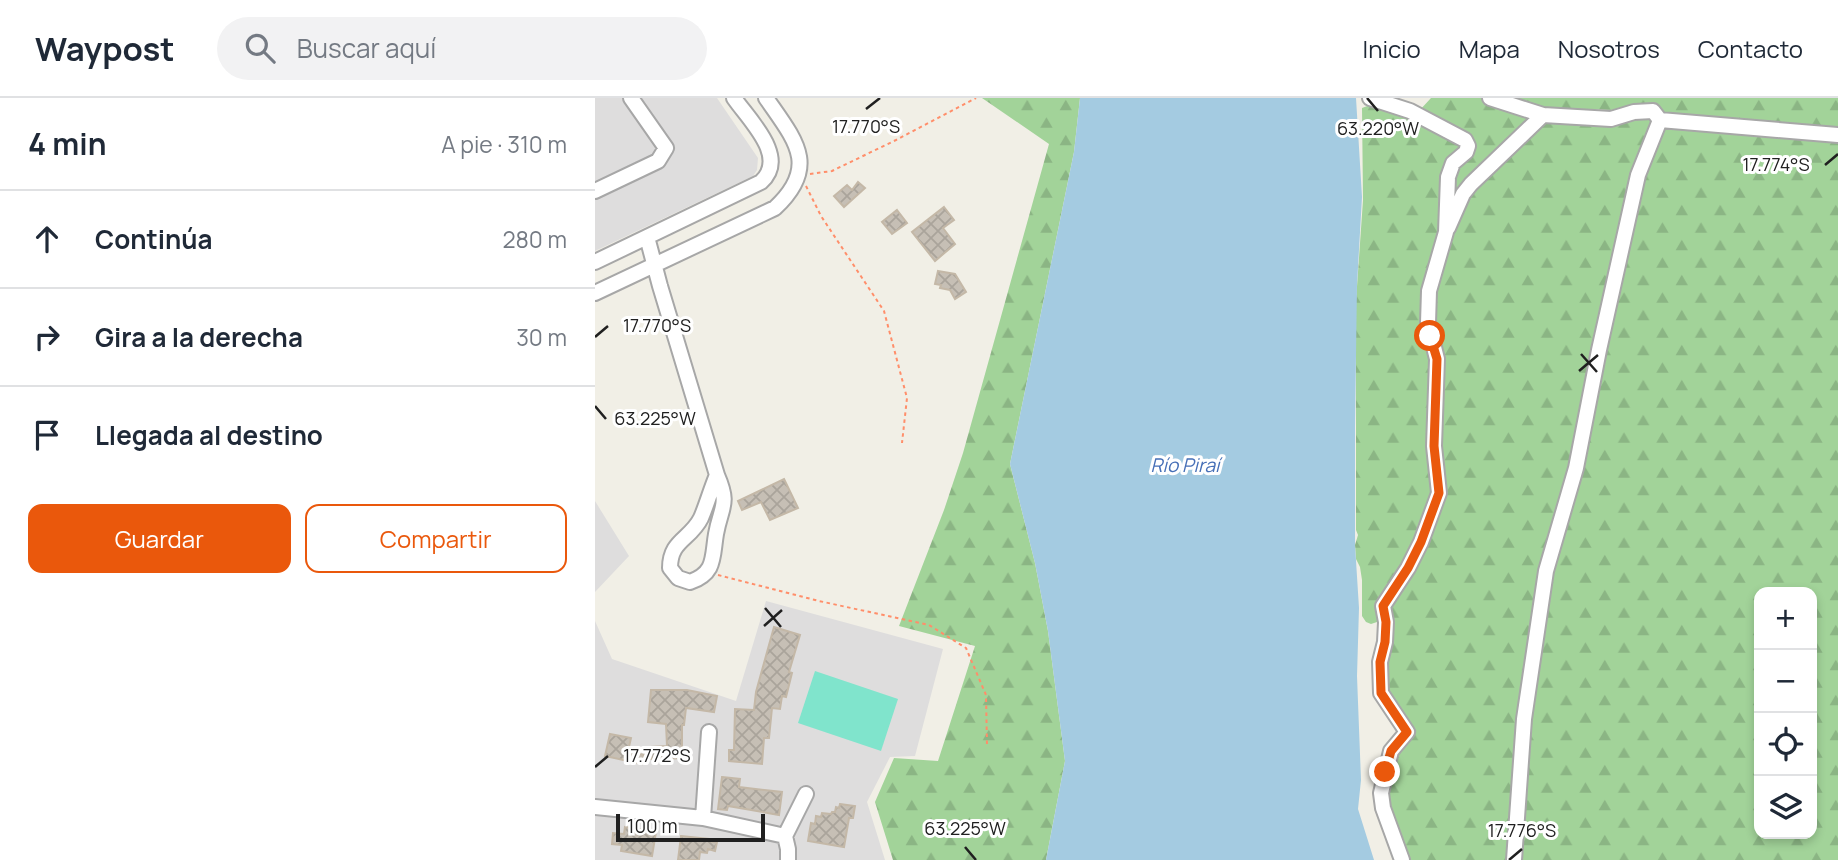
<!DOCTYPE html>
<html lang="es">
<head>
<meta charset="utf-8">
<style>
	body { margin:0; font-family:Manrope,sans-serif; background:#f2f2f3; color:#1f2937 }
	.controls { position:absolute; right:21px; bottom:21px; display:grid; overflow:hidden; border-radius:14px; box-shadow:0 4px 10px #0003 }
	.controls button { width:63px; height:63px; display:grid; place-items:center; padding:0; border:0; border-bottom:2px solid #e0e1e3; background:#fff; color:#1f2937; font:35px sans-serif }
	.scale { position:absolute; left:21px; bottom:18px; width:149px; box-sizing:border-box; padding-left:7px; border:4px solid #202020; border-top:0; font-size:19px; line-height:24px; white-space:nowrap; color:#202020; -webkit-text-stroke:5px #fff; paint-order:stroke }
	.stop { position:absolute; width:21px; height:21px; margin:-16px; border:5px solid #ea580c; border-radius:50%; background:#fff }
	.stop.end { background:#ea580c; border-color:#fff; box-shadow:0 2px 7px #0008 }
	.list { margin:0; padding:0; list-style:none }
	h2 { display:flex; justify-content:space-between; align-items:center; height:91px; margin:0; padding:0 28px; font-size:30px }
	h2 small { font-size:23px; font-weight:400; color:#747a83 }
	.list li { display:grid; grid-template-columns:46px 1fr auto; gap:21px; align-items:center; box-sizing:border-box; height:98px; padding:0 28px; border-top:2px solid #e0e1e3 }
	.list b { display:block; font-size:26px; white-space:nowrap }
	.list em { font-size:23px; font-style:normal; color:#747a83 }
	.actions { display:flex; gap:14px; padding:21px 28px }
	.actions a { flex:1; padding:16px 0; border:2px solid #ea580c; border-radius:14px; text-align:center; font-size:24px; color:#ea580c }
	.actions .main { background:#ea580c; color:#fff }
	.icon { flex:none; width:38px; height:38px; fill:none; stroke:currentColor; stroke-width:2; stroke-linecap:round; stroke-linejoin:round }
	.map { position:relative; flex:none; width:1243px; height:762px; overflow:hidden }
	header { display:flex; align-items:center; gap:42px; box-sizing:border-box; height:98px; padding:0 35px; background:#fff; border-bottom:2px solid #e0e1e3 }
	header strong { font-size:33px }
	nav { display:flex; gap:38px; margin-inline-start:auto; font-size:24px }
	.search { width:490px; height:63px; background:#f2f2f3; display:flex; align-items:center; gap:18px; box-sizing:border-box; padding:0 24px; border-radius:38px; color:#747a83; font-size:26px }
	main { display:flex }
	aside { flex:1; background:#fff }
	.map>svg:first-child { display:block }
	.residential { fill:#dedddd }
	.forest { fill:url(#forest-firs); fill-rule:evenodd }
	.pitch { fill:#80e4cc }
	.water { fill:#a4cbe1 }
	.building { fill:url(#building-cross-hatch); stroke:#c4b8a7; stroke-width:2 }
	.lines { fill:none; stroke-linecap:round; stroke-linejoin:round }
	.minor-casing { stroke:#a7a7a7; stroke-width:18 }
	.path { stroke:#ff8e6a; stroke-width:2; stroke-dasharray:3.5 3.5; stroke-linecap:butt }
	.minor { stroke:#fff; stroke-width:14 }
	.route { stroke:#ea580c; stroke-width:9 }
	.ticks { fill:none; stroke:#202020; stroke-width:2.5 }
	.labels { text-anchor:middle; stroke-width:6; stroke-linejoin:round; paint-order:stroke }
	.water-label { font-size:19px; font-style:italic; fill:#466fb7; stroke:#fff }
	.ticks-label { font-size:18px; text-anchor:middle; fill:#202020; stroke:#fff; stroke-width:6; stroke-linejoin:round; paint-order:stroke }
</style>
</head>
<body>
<header>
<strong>Waypost</strong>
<div class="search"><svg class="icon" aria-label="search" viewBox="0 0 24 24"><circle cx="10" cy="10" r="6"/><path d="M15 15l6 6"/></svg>Buscar aquí</div>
<nav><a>Inicio</a><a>Mapa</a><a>Nosotros</a><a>Contacto</a></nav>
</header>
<main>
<aside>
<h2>4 min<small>A pie · 310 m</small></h2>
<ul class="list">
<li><svg class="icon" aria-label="ahead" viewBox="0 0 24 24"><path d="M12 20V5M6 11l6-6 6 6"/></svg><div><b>Continúa</b></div><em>280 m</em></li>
<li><svg class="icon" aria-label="right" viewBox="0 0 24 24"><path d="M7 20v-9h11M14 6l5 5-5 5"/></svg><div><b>Gira a la derecha</b></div><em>30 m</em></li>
<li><svg class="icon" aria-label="arrive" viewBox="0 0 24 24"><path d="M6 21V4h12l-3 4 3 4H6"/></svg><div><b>Llegada al destino</b></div></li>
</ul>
<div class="actions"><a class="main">Guardar</a><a>Compartir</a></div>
</aside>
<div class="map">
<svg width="1243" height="762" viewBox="0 0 1243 762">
	<defs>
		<pattern id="forest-firs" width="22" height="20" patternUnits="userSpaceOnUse" patternTransform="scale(1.75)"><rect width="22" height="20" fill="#a2d399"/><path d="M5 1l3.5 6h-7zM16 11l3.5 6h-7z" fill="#8bb584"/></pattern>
		<pattern id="building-cross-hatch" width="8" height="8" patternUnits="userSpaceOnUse" patternTransform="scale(1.75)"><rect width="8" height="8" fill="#c6bfb5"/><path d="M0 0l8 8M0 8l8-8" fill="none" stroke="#aaa49b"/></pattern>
	</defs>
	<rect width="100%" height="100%" fill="#f1efe6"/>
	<path class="residential" d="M0 0H122L163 60 162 72 158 78 0 153Z
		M0 403 34 458 0 494Z
		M171 503 348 551 320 658 295 659 272 704 290 762H0V523L17 561 141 603Z"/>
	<path class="forest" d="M387 0H485L479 54 415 366 440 465 453 533 470 663 451 762H298L280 704 299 660 343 663 380 548 304 528 349 412 368 355 454 46Z
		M836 0H888L941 17 915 46 854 125 855 78 874 53 824 13Z
		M913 0H1243V33L1073 18 1058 5 1019 12 948 10Z
		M783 4 870 44 858 64 842 153 835 246 841 394 822 444 785 511 782 524 776 526 771 524 767 518V482L765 469 761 461 760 447 763 437 761 432V203L768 102 767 10Z
		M1049 16 1059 21 959 432 916 762H810L790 708 799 654 815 637 790 595 791 510 842 410 835 202 868 101 946 21C979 22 1019 31 1049 16Z
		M1066 29 1243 39V762H922L947 521 1035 123ZM1164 494H1217V736H1164Z"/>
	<path class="pitch" d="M220 573 303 601 286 653 203 625Z"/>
	<path class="water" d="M485 0H761L767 99 762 187 760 328V447L764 510 762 578 766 682 763 711 779 762H451L470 663 453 533 440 465 415 366 479 54Z"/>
	<path class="building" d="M263 84 270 90 249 109 239 98 252 87 257 92Z
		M349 109 359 122 348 130 360 146 340 163 317 134Z
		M302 112 312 125 297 136 287 124Z
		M343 173 360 176 371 194 360 201 355 192 345 190 346 187 340 186Z
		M189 381 203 410 175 422 166 404 147 412 143 403Z
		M179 529 205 537 194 574 197 575 191 599 187 598 185 611 177 610 174 640H169L167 666 134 663V652H139L140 611 159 612 161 594Z
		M56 592H92L122 598 119 614 91 610 89 627H87V650H94V660L56 661V649L72 648 71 626 53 624Z
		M15 636 36 640 33 653 49 657 47 666 10 658Z
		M127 679 145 681 144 689 187 694 184 717 133 708 132 712 123 711Z
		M245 706 260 708 258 720H254L249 749 213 743 216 725 220 726 221 718 226 719 227 715 236 716 237 714H240L241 709 244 710Z
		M30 729 61 734 57 758 26 753 27 747 17 746 18 735 29 736Z
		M86 738 114 741V743L122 744 120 753 113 751 112 755 105 754 104 762H83Z"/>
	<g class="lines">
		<g class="minor-casing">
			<path id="minor" d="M775 0 815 13 870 42 873 48 871 54 858 65 853 79 851 134 834 193 833 225 842 261 839 348 844 395 826 444 813 470 788 508 791 524 790 544 785 564 786 595 812 634 796 653 786 695 788 710 807 762
				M895 0 948 17 1016 21 1039 14 1058 13 1065 22 1243 37
				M0 93 63 63 71 50 36 0
				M853 130 868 96 876 86 948 17
				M52 139 65 188 122 377C135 407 126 408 121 436 117 459 121 475 95 484L83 480 75 470C75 442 95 442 106 420 112 406 116 391 122 377
				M0 164 166 84C194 59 154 22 139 0
				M0 195 180 110C225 68 200 42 171 0
				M0 709 108 720 190 738
				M108 720 114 634
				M193 762V751L190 738 211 696
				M919 762 929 621 951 473 981 370 1004 252 1043 77 1065 22"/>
		</g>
		<path class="path" d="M215 76 237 73 301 42 381 0
			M211 88 226 118 289 213 312 300 307 345
			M123 477 224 503 334 527 371 550 391 597 392 648"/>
		<use href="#minor" class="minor"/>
	</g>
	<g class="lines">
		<path class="route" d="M790 674 796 653 812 634 786 595 785 564 790 544 791 524 788 508 813 470 826 444 844 395 839 348 842 261 835 238"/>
	</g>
	<path class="ticks" d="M772 0 783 13M271 11 285 0M1230 67 1243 56M0 239 13 228M986 256 1002 274M984 273 1003 257M0 308 11 321M170 510 186 529M169 528 187 512M0 669 13 658M370 749 381 762M914 762 927 751"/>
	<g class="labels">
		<g class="water-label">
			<text x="590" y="374">Río Piraí</text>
		</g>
	</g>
	<g class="ticks-label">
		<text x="271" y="35">17.770°S</text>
		<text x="783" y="37">63.220°W</text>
		<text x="1181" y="73">17.774°S</text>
		<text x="62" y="234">17.770°S</text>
		<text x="60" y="327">63.225°W</text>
		<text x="62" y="664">17.772°S</text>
		<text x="370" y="737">63.225°W</text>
		<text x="927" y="739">17.776°S</text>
	</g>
</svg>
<div class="controls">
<button>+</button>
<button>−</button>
<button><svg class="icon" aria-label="locate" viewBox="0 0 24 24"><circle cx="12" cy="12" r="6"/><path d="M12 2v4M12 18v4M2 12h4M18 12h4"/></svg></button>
<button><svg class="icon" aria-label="layers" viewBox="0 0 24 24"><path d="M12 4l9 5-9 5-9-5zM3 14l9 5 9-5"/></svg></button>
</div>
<div class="scale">100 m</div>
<div class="stop" style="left:835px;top:238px"></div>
<div class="stop end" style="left:790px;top:674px"></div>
</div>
</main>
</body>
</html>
